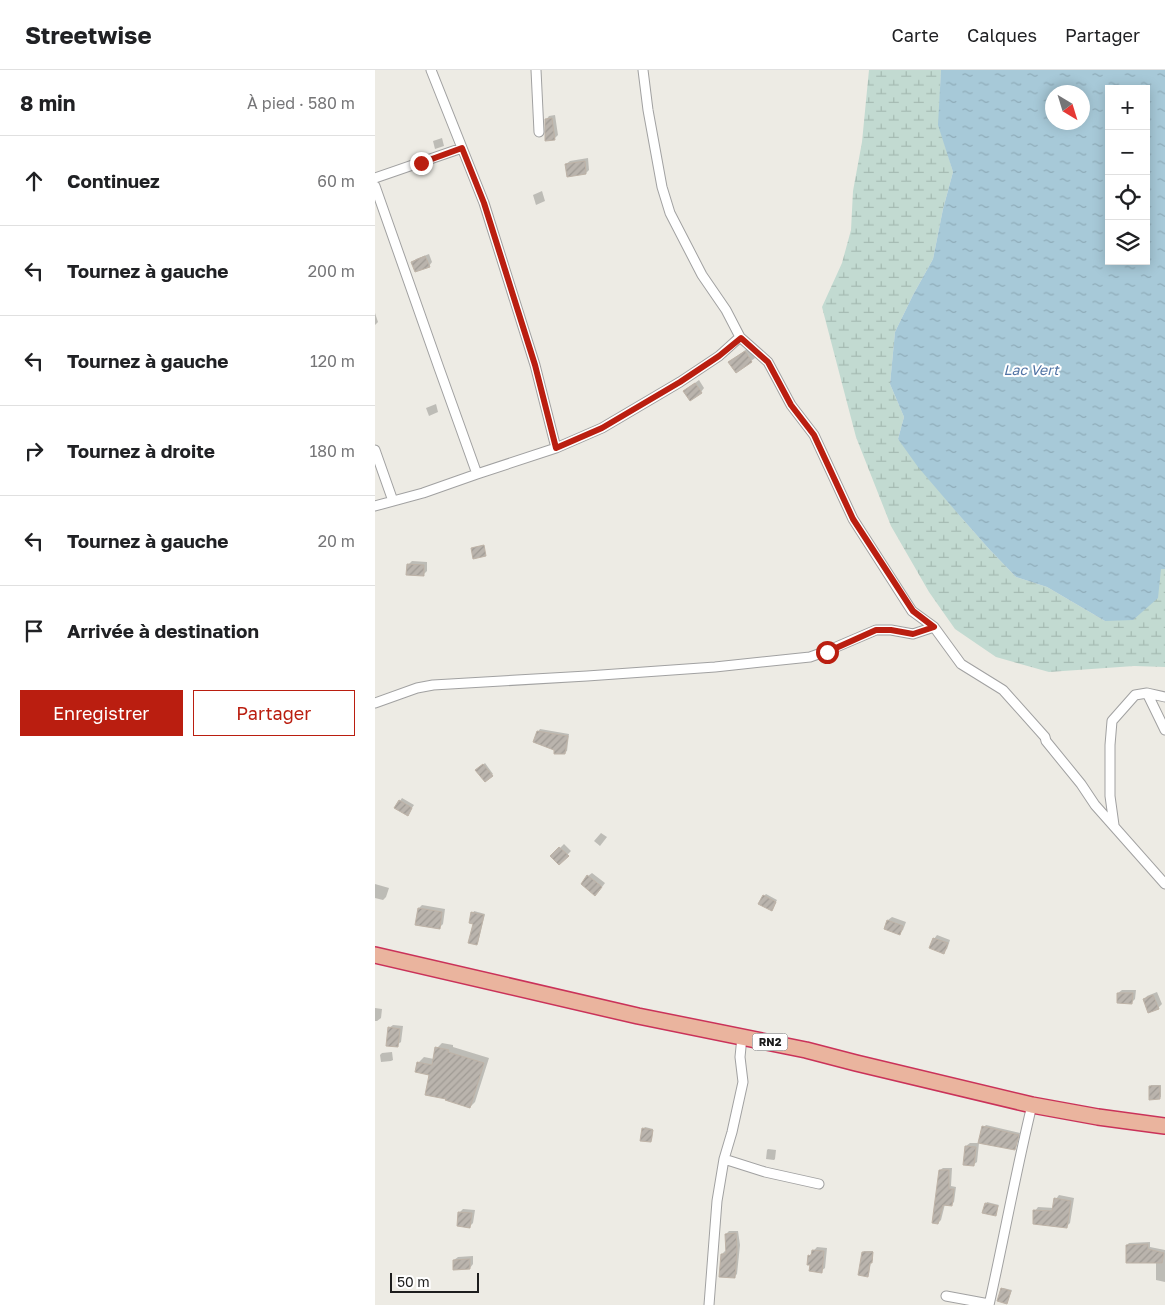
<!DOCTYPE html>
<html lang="fr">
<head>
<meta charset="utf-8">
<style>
	body { margin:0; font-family:"Golos Text",sans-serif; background:#f6f6f6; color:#202124 }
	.controls { position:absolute; right:15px; top:15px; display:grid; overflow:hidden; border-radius:0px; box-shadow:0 2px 12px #0003 }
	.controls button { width:45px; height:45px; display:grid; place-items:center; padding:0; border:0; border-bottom:1px solid #e0e0e0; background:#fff; color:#202124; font:25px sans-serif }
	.compass { position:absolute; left:670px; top:15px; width:45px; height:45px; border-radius:50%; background:#fff; box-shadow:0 2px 12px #0003; rotate:142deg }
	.scale { position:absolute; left:15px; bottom:12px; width:89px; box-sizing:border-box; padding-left:5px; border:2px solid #1d1d1d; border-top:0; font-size:14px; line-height:18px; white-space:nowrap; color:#1d1d1d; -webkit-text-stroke:4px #fff; paint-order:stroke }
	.stop { position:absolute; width:15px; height:15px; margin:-11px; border:4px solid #ba1e10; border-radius:50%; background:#fff }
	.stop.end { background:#ba1e10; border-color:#fff; box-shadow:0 1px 5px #0008 }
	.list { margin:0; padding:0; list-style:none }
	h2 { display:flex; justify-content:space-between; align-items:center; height:65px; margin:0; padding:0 20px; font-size:21px }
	h2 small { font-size:16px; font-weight:400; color:#757577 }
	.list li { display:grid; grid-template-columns:32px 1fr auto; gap:15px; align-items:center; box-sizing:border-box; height:90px; padding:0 20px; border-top:1px solid #e0e0e0 }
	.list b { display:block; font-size:19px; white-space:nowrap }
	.list em { font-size:16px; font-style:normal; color:#757577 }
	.actions { display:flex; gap:10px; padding:15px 20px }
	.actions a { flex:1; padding:11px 0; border:1px solid #ba1e10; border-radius:0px; text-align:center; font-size:18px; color:#ba1e10 }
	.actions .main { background:#ba1e10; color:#fff }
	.icon { flex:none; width:28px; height:28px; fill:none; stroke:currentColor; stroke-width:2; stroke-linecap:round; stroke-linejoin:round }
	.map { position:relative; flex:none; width:790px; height:1235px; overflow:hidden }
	header { display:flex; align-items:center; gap:30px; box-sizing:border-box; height:70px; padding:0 25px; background:#fff; border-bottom:1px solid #e0e0e0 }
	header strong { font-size:24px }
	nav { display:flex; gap:28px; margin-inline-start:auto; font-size:18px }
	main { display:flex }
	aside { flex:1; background:#fff }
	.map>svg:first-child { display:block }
	.wetland { fill:url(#wetland-marsh) }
	.water { fill:url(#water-ripples); fill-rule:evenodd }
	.shadow { fill:#0003 }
	.building { fill:url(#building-hatch); stroke:#beb3a7 }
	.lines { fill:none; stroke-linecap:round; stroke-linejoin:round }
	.minor-casing { stroke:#a1a1a1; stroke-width:11 }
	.trunk-casing { stroke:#ca3259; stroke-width:18 }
	.minor { stroke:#fff; stroke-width:9 }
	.trunk { stroke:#eab49e; stroke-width:15 }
	.route { stroke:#ba1e10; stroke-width:6 }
	.labels { text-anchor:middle; stroke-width:4; stroke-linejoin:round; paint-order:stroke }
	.shield { fill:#fff; stroke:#616161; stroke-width:1 }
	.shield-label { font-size:11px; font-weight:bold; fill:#1d1d1d }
	.water-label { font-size:14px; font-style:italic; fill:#5174a5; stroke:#fff }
</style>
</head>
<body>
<header>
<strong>Streetwise</strong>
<nav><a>Carte</a><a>Calques</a><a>Partager</a></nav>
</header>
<main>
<aside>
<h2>8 min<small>À pied · 580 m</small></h2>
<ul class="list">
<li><svg class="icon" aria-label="ahead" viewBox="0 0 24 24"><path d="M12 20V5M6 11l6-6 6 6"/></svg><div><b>Continuez</b></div><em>60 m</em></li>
<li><svg class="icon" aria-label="left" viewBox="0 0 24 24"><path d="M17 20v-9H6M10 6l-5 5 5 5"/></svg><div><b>Tournez à gauche</b></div><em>200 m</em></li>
<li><svg class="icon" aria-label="left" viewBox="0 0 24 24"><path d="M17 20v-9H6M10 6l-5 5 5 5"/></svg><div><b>Tournez à gauche</b></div><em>120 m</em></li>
<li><svg class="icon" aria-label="right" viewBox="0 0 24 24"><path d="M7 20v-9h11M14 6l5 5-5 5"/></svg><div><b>Tournez à droite</b></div><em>180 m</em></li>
<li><svg class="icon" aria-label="left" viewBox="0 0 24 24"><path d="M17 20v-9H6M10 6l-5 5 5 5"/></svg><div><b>Tournez à gauche</b></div><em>20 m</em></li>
<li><svg class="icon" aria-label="arrive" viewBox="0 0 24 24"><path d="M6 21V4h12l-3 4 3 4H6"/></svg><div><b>Arrivée à destination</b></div></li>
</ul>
<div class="actions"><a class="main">Enregistrer</a><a>Partager</a></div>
</aside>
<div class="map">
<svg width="790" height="1235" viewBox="0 0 790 1235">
	<defs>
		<pattern id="wetland-marsh" width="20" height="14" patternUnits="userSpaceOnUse" patternTransform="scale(1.25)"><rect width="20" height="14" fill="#c2dad1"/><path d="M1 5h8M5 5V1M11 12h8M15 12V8" fill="none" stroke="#a6bbb3"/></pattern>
		<pattern id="water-ripples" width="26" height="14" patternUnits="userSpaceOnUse" patternTransform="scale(1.25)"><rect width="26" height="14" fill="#a7c9d8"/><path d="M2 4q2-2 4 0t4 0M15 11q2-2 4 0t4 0" fill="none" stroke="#8facb9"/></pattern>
		<pattern id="building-hatch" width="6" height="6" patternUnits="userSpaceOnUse" patternTransform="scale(1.25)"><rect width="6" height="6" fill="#bab4ad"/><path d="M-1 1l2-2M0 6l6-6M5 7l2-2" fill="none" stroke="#9f9a94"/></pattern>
	</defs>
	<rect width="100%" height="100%" fill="#edebe4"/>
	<path class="wetland" d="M494 0H566L564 55 578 102 568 139 558 189 538 225 520 262 515 314 529 347 523 369 584 445 614 479 641 507 672 517 730 551 786 499H790V597L759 596 674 602 621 587 580 559 554 522 516 456 481 367 447 237 467 193 476 160 478 121 487 72Z"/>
	<path class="water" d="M566 0H790V499H786L783 528 758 550 730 551 672 517 641 507 614 479 584 445 543 397 523 369 529 347 515 314 520 262 538 225 558 189 568 139 578 102 563 55ZM734 19H771V191H734ZM678 22H708V52H678Z"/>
	<path class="shadow" d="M180 45 183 65 179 69 171 50 174 46Z
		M67 68 69 76 60 79 58 71Z
		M213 88 214 100 211 103 191 94 195 91Z
		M167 121 170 131 161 135 158 125Z
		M54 184 57 192 54 196 38 192 41 189Z
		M0 243 3 252 0 255Z
		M373 278 380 288 376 291 355 292Z
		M324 310 329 318 326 322 309 321Z
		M61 334 63 342 54 346 51 338Z
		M37 491 52 492V501L48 505 33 495Z
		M165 659 194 664 192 681 189 683 180 679 163 662Z
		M110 693 118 704 110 710 102 700Z
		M27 728 39 735 33 744 25 731Z
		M226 763 232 767 225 776 219 771Z
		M189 774 196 781 184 793 177 786Z
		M217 803 230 813 224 821 213 806Z
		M0 814 14 818 11 827 8 830 0 828Z
		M391 824 402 830 398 838 389 826Z
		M47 835 70 839 68 854 64 858 44 838Z
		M99 841 110 844 103 873 102 874 99 853 95 852Z
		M517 847 531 852 528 860 524 864 510 859 513 850Z
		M562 865 575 870 572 879 568 882 559 869Z
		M747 920H761L760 929 757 932 743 923Z
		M782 922 787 934 783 938 769 930 772 926Z
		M0 938 7 939 6 948 2 951H0Z
		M18 955 28 956 26 972 22 975 14 958Z
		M67 973 78 975V977L114 988 100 1032 95 1037 56 1004 42 1001 44 992 49 987 59 989 62 978Z
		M17 982 18 990 16 991 6 992 5 985 7 983Z
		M776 1015H786V1027L784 1028 775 1017Z
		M611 1055 645 1063 641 1077 639 1079 609 1057Z
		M270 1057 278 1059 277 1070 275 1071 268 1059Z
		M595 1073H604L602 1092 598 1095 591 1076Z
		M393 1079 401 1080 400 1089 399 1090 391 1089 392 1080Z
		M568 1098H577L576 1116 581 1117 579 1132 576 1135 570 1134 566 1150 563 1153 565 1100Z
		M684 1125 699 1128 695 1153 691 1157 660 1141 663 1137 679 1138 681 1129Z
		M612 1132 624 1135 620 1144 611 1134Z
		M88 1139 100 1140 98 1153 95 1156 85 1142Z
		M354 1161H363L365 1175 362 1204 359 1207 347 1184 350 1181 352 1182 351 1164Z
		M775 1172V1177L790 1180V1212L781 1210V1191L752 1175 754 1173Z
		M442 1177 452 1178 450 1198 446 1201 434 1186Z
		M489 1181H498V1190L496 1192 494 1204 493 1206 488 1182Z
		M98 1186V1194L95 1198 79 1190 83 1187Z
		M628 1218 637 1220 632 1233 627 1219Z"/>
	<path class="building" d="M177 48 180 70 170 71V49Z
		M210 91 211 104 192 107 190 94Z
		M50 186 55 197 40 202 36 192Z
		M370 281 377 292 361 303 353 292Z
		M320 313 327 323 315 331 308 321Z
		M109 475 111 486 98 489 96 478Z
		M32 494 49 495V506L31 505Z
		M162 661 193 666 190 684H179V680L158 672Z
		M108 694 118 706 110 712 100 700Z
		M24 730 37 738 33 746 19 738Z
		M184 777 194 786 184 795 175 786Z
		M212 805 227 817 220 826 206 814Z
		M388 825 401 832 397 841 383 834Z
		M43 838 67 842 65 859 40 855Z
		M96 842 109 845 102 875 93 873 98 854 94 853Z
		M512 850 528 856 525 865 509 859Z
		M558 868 573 873 569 884 554 878Z
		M742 923H758L757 934 742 933Z
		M778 925 784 939 773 943 768 929Z
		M13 957 25 959 23 977 11 976Z
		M60 977 74 980 73 982 109 993 95 1038 70 1030 71 1029 50 1025 54 1005 40 1002 42 992 57 995Z
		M774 1016H785V1029L774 1030Z
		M607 1056 644 1065 640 1080 603 1073Z
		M267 1058 278 1060 276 1072 265 1071Z
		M590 1076 601 1077 599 1096 588 1095Z
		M564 1100H574V1119H579L577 1136 568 1135 563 1154 557 1153Z
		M679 1128 696 1131 692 1158 658 1154V1140L677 1141Z
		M610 1133 623 1136 621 1146 607 1143Z
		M83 1142 97 1143 95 1158 82 1156Z
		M361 1163 362 1179 360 1208 344 1207 346 1184H351L350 1164Z
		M773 1174V1179L789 1183 787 1193H751V1175Z
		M437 1180 449 1181 447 1203 434 1201 435 1195H432L433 1185 436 1186Z
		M487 1182H498L497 1193H495L493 1207 483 1205Z
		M95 1189V1199L78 1200V1190Z
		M626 1218 636 1221 632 1234 622 1231Z"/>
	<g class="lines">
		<g class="minor-casing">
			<path id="minor" d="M56 0 109 133 160 295 181 378
				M161 0 164 62
				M268 0 273 40 287 117 295 143 327 205 351 240 365 267 393 292 416 335 439 365 478 449 537 541 559 557 586 594 628 620 670 667 671 671 706 714 720 735 790 814
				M0 108 87 78
				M0 116 64 298 102 404
				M0 380 18 431
				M0 436 48 423 102 404 181 378 227 358 305 312 344 286 365 267
				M772 623 790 660
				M0 633 42 618 58 615 212 606 340 597 435 587 452 581 501 560H516L538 564 559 557
				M739 755 735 726V675L737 651 760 625 772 623 790 627
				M349 1089 390 1102 444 1114
				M571 1226 614 1234
				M334 1235 342 1131 349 1089 357 1062 368 1012 365 987 367 967
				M614 1235C629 1168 641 1101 657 1035"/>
		</g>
		<g class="trunk-casing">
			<path id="trunk" d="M0 885 263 946 431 980 481 993 657 1035 723 1047 790 1056"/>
		</g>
		<use href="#minor" class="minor"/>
		<use href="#trunk" class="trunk"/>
	</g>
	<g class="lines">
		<path class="route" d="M46 93 87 78 109 133 160 295 181 378 227 358 305 312 344 286 366 268 393 292 416 335 439 365 478 449 538 541 559 557 538 564 516 560H501L452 582"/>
	</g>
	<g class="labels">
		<rect class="shield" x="377.5" y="963.5" width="35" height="17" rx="4"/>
		<g class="shield-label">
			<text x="395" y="976">RN2</text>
		</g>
		<g class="water-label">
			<text x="656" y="305">Lac Vert</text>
		</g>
	</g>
</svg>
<div class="controls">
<button>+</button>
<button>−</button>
<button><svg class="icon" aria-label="locate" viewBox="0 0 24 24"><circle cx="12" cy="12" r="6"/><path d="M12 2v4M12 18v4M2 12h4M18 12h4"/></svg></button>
<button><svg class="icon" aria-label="layers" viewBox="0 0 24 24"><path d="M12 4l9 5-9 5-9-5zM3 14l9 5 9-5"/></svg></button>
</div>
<svg class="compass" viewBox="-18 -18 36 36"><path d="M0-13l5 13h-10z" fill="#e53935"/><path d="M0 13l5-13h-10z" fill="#757577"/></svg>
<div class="scale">50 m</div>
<div class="stop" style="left:452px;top:582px"></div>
<div class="stop end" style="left:46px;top:93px"></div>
</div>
</main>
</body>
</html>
